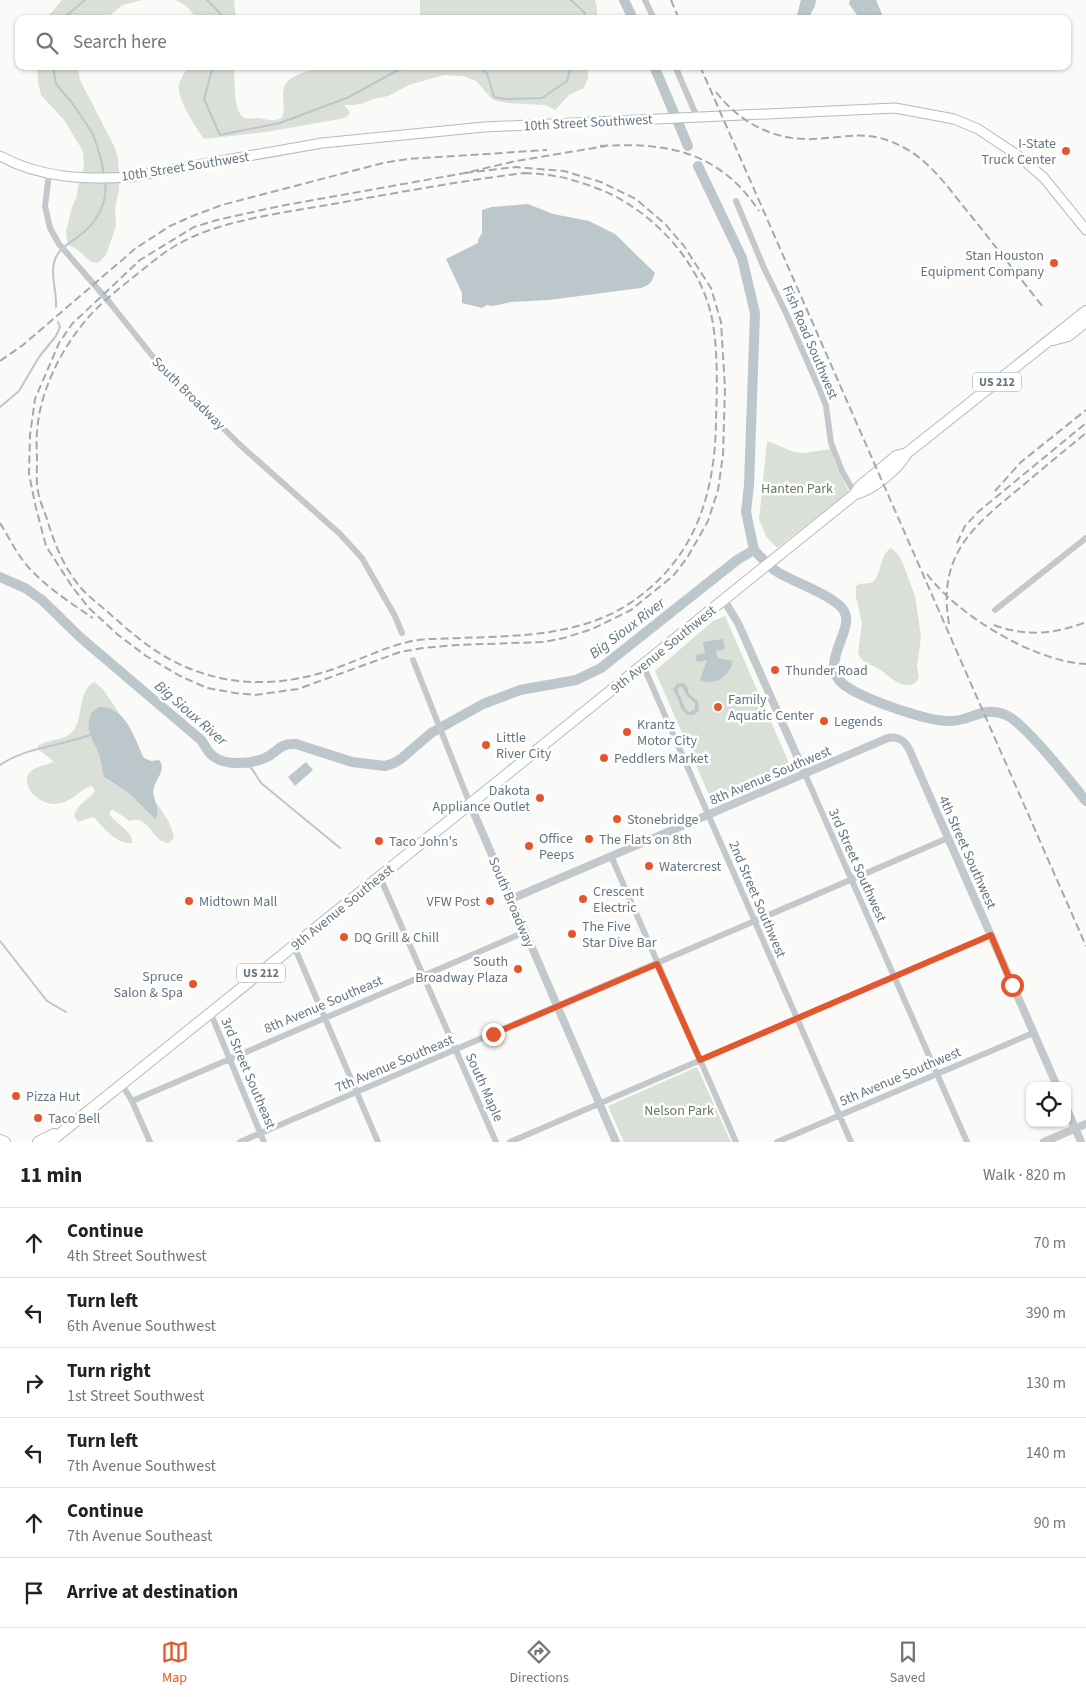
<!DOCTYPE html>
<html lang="en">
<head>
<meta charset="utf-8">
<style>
	body { margin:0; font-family:"Source Sans 3",sans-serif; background:#f6f6f6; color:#222 }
	.controls { position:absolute; right:15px; bottom:15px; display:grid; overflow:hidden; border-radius:10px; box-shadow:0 1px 4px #0004 }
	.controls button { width:45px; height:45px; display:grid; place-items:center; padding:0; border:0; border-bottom:1px solid #e0e0e0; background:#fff; color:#222; font:25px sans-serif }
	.stop { position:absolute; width:15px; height:15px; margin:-11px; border:4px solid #e4572e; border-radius:50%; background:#fff }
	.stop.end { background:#e4572e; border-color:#fff; box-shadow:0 1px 5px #0008 }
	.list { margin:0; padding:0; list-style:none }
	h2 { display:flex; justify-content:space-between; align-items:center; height:65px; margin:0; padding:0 20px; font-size:21px }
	h2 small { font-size:16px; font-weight:400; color:#767676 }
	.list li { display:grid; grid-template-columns:32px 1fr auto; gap:15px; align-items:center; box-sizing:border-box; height:70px; padding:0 20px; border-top:1px solid #e0e0e0 }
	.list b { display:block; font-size:19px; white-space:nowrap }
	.list p { margin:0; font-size:16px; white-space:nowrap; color:#767676 }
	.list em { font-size:16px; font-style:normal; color:#767676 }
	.icon { flex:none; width:28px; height:28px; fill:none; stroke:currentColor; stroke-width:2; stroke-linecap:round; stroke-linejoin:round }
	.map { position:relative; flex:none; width:1086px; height:1142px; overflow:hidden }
	.search { position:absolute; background:#fff; box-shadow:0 1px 4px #0004; left:15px; right:15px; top:15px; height:55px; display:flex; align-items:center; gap:12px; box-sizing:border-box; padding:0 18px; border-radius:10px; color:#767676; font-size:19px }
	.sheet { height:485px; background:#fff }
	nav { display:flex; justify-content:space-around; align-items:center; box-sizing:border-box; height:70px; border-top:1px solid #e0e0e0; background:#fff; font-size:14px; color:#767676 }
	nav a { display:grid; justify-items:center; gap:2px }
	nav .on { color:#e4572e }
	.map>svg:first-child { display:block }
	.green { fill:#dadfd7 }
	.water { fill:#bbc7cb; fill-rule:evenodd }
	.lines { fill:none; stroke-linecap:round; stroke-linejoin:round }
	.stream { stroke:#bbc7cb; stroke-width:2 }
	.river { stroke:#bbc7cb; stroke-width:10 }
	.secondary-casing { stroke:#b3babf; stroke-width:11 }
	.primary-casing { stroke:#b5babe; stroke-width:12 }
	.minor { stroke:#c3c8cc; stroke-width:6 }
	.tertiary { stroke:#c3c8cc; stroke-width:8 }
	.secondary { stroke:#fff; stroke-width:9 }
	.primary { stroke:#fff; stroke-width:10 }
	.rail { stroke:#a2aab0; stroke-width:2; stroke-dasharray:8 4; stroke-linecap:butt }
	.route { stroke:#e4572e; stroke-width:6 }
	.poi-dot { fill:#e4572e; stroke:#fff; stroke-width:2 }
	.labels { text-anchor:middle; stroke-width:5; stroke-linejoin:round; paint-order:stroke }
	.shield { fill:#fff; stroke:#939fa8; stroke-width:1 }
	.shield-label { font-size:12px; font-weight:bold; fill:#657683 }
	.street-label { font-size:14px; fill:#657683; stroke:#fff }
	.poi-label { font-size:14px; fill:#657683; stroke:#fff; text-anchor:start }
	.park-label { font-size:14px; fill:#687a64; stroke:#fff }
	.water-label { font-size:15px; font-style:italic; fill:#60757c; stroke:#fff }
</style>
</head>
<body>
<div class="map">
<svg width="1086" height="1142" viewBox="0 0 1086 1142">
	<rect width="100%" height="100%" fill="#fafaf8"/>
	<path class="green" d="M62 0H142L122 5 106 19H46Z
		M175 0H234L236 19H196C191 9 185 4 175 0Z
		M420 0H595L597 8V18L420 19Z
		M37 66H78L80 80 114 146 118 158 119 172V189L115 208 116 226 106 255 98 263 91 262 78 250 69 245 67 240 66 232 72 207 77 196 78 186 84 167 83 151 64 120 41 95 38 82Z
		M188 66H234C235 78 233 110 243 117 247 120 254 118 259 118 267 120 274 122 282 118 285 110 283 102 283 94 284 74 305 74 318 66H588V78L584 88 569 95 555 110 545 105 508 103 493 100 476 81 463 76 444 75 409 85 388 96 373 99 364 103 354 105H344L350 112 348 116 340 119 266 132 204 139C196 128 176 98 179 84 181 78 185 72 188 66Z
		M767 441 794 452 804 453 830 449 838 470 849 492 777 548 766 536 759 520Z
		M891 548 898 554 902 561 915 596 921 637 917 666 919 678C909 695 891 678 882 671 873 664 863 665 858 653L862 623 856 597V586C862 581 870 586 875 580 882 570 880 555 891 548Z
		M725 616 792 770 713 804 655 671 713 621Z
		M94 682 103 689 121 716 112 710 91 713C85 732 95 740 100 757 102 763 100 770 104 776 110 783 122 788 130 794 140 801 146 809 158 815L157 804C165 815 172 825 174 838L169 843C152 843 149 813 130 821L112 809 109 814C115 823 134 832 132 843 119 845 103 829 96 819L92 817 78 822 74 815C78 804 88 800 95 791L92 786C84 787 79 794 72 798 59 807 44 806 33 794 28 789 26 783 27 776 36 764 41 768 53 762L52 760 38 749V746C48 739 65 741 73 731 84 718 77 692 94 682Z
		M697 1067 731 1142H624L608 1106Z"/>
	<path class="water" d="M801 0H816L815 6 808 19H796Z
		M850 0H876L884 19H857V15L849 4Z
		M528 204 553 214 589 221 615 234 655 273C652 282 650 285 641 288L549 300 511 302 493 306 487 305 482 308 462 303V293L446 259 478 243V240L482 233V210L492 207Z
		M723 639 725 649 716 651 718 658 733 661C729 677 716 686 700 680L707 660 697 662 695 655 705 653 703 642Z
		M678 683H683L687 686 689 694 698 701 699 710 694 715H688L681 709 679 701 673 689ZM680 686 683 688 687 696 695 703V709L692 711 689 712C684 709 681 697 677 690Z
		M99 707C127 707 134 738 144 758L151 761 159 760C169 772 149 783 154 797 156 804 161 812 155 819L130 794 104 777C101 770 102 765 100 758 95 739 84 735 91 713Z
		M306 762 313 770 295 786 288 777Z"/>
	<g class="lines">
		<path class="stream" d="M207 0 221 14 220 19
			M571 0 585 13 583 19
			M64 19 66 16 85 0
			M53 66 56 84 73 104 93 134 101 159 104 175
			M213 66 204 99 220 135 280 123 349 97 398 70 416 66
			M475 66 487 73 494 97 504 99 542 98 567 81 571 66
			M56 307C57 291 49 272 56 257 61 247 71 242 79 236 96 224 108 203 105 182
			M0 407 19 391 39 357 56 336 60 327 58 322
			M245 763 252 769 261 783 340 848
			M0 765C27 747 60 746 90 735
			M0 941 47 1001 66 1012"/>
		<path class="river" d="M624 0 633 19
			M654 66 688 146
			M698 166 742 258 755 313 749 485 746 512 754 550
			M754 550C762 558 769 567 779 573 794 582 837 597 844 611 856 631 814 666 847 687 867 700 928 722 951 721 972 721 982 705 1006 715 1013 718 1018 723 1024 729 1047 751 1066 776 1086 801
			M0 577 25 588 42 600 81 638 201 740C205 745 207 752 213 756 225 766 251 764 265 758 278 752 279 743 296 744L352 762 385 766 394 763 402 758 431 733 483 704 520 690 576 680 601 668 737 560 754 550"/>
		<g class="secondary-casing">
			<path id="secondary" d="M0 156C40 178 85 180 130 177L322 143 484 127 895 108 954 119 978 129 1020 157 1044 178 1086 230"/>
		</g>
		<g class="primary-casing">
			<path id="primary" d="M1053 340 1068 336 1086 322
				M855 494 860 486 896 456 907 453
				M0 1140 5 1142
				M38 1142 54 1134
				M50 1142 855 494C873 490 899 468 907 453L1086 311"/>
		</g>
		<path class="minor" d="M645 0 654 19
			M675 66 697 117
			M49 174 45 206 50 228 59 244 110 303 158 363 239 444 340 534 362 558 395 616 402 633
			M736 201 764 268 786 313 819 388 826 406 831 443 842 471 855 494
			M995 610 1086 538
			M413 660 470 804
			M643 665 851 1142
			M805 774 967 1142
			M611 856 736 1142
			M380 877 496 1142
			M294 946 378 1142
			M211 1014 264 1142
			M122 1085 132 1101 150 1142
			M132 1101 525 932
			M240 1142 948 838
			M510 1142 991 935
			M777 1142 1033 1033"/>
		<path class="tertiary" d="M724 600 738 623 805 774
			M470 804 616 1142
			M511 899 888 738C898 736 904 740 909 749L1057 1086
			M1067 1109 1081 1142
			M1044 1142 1086 1124"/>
		<use href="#secondary" class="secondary"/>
		<use href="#primary" class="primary"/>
		<path class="rail" d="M671 0 679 19
			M700 66 1086 946
			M716 92C740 123 775 141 814 139 851 137 868 129 903 147 933 163 951 192 972 217 996 247 1019 277 1043 307
			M600 146C667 142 719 151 759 211
			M465 173 516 167 564 171 601 182 636 199 665 224 684 246 711 288 721 322 725 388 723 455 718 490 708 521 687 558 673 576 631 610 592 629 564 638 543 642 457 645 423 648 400 652 298 689 255 695 235 693 207 688 180 676 146 656 117 634 89 608 73 588 46 546 36 508 29 474 30 435 35 399 59 343 72 324 140 260 194 227 217 220 280 206 465 173 516 161 606 146
			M524 173C540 174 556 175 572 180 589 185 610 192 625 202 668 228 705 274 713 324 718 356 717 388 716 421 715 491 697 555 636 599 585 636 521 636 460 638 444 639 428 638 412 641 380 648 352 664 321 673 290 682 257 685 225 679 175 669 147 647 110 614 100 605 89 597 81 588 64 568 54 543 47 519 44 510 39 500 38 491 36 482 37 472 37 462 37 453 36 443 37 433 39 393 60 351 86 320 101 302 119 289 136 275 149 265 161 254 175 246 218 220 283 213 333 204 396 193 460 181 524 173Z
			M0 361 23 345 136 248 170 226 195 215 222 205 383 163 408 159 547 150
			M995 491 1021 462 1086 410
			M0 523C10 539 18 557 32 571 49 589 72 604 93 618
			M957 543 965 526 978 512 1086 423
			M927 574C957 615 1035 662 1086 664
			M949 624C937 555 973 526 1021 487 1042 469 1064 451 1086 433
			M994 625C1025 637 1056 634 1086 622"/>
	</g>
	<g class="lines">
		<path class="route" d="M493 1034 657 964 700 1060 991 935 1012 985"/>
	</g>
	<g class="poi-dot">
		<circle cx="1066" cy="151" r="5"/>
		<circle cx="1054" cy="263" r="5"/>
		<circle cx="775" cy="670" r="5"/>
		<circle cx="718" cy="707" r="5"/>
		<circle cx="824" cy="721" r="5"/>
		<circle cx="627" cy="732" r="5"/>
		<circle cx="486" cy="745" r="5"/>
		<circle cx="604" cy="758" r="5"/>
		<circle cx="540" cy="798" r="5"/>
		<circle cx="617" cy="819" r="5"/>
		<circle cx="589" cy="839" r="5"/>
		<circle cx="379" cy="841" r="5"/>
		<circle cx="529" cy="846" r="5"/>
		<circle cx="649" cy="866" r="5"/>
		<circle cx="583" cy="899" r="5"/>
		<circle cx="189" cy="901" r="5"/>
		<circle cx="490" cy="901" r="5"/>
		<circle cx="572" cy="934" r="5"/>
		<circle cx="344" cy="937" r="5"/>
		<circle cx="518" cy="969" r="5"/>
		<circle cx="193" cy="984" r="5"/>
		<circle cx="16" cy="1096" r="5"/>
		<circle cx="38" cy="1118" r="5"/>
	</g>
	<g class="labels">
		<g class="shield">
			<rect x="973" y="372.5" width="48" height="19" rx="4"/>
			<rect x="237" y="963.5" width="48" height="19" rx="4"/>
		</g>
		<g class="shield-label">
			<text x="997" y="386">US 212</text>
			<text x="261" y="977">US 212</text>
		</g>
		<g class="street-label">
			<text transform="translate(588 122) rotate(-3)" y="5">10th Street Southwest</text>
			<text transform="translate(185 166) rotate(-9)" y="5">10th Street Southwest</text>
			<text transform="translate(811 342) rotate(67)" y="5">Fish Road Southwest</text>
			<text transform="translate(189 393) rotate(45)" y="5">South Broadway</text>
			<text transform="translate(663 649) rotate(-39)" y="5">9th Avenue Southwest</text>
			<text transform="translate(770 775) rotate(-23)" y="5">8th Avenue Southwest</text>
			<text transform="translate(968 852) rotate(66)" y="5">4th Street Southwest</text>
			<text transform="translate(858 865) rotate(66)" y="5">3rd Street Southwest</text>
			<text transform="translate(758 899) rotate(67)" y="5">2nd Street Southwest</text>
			<text transform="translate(512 902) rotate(67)" y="5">South Broadway</text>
			<text transform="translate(342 907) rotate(-39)" y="5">9th Avenue Southeast</text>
			<text transform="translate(323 1004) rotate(-23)" y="5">8th Avenue Southeast</text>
			<text transform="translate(394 1063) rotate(-23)" y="5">7th Avenue Southeast</text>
			<text transform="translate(249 1073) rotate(67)" y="5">3rd Street Southeast</text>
			<text transform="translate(900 1076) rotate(-23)" y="5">5th Avenue Southwest</text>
			<text transform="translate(485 1087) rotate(66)" y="5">South Maple</text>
		</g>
		<g class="poi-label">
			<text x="1056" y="148" text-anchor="end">I-State<tspan x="1056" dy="16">Truck Center</tspan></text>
			<text x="1044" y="260" text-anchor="end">Stan Houston<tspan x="1044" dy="16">Equipment Company</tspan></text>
			<text x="785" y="675">Thunder Road</text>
			<text x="728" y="704">Family<tspan x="728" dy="16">Aquatic Center</tspan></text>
			<text x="834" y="726">Legends</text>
			<text x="637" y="729">Krantz<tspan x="637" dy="16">Motor City</tspan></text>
			<text x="496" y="742">Little<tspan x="496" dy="16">River City</tspan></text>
			<text x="614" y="763">Peddlers Market</text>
			<text x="530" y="795" text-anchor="end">Dakota<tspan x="530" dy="16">Appliance Outlet</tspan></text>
			<text x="627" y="824">Stonebridge</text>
			<text x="539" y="843">Office<tspan x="539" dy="16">Peeps</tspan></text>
			<text x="599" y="844">The Flats on 8th</text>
			<text x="389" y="846">Taco John's</text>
			<text x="659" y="871">Watercrest</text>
			<text x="593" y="896">Crescent<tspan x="593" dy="16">Electric</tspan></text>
			<text x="199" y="906">Midtown Mall</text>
			<text x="480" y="906" text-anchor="end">VFW Post</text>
			<text x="582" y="931">The Five<tspan x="582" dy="16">Star Dive Bar</tspan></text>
			<text x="354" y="942">DQ Grill &amp; Chill</text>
			<text x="508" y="966" text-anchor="end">South<tspan x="508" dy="16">Broadway Plaza</tspan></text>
			<text x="183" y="981" text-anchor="end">Spruce<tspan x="183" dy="16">Salon &amp; Spa</tspan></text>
			<text x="26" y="1101">Pizza Hut</text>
			<text x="48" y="1123">Taco Bell</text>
		</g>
		<g class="park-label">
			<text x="797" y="493">Hanten Park</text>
			<text x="679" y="1115">Nelson Park</text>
		</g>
		<g class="water-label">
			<text transform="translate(627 628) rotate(-37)" y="5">Big Sioux River</text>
			<text transform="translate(191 713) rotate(41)" y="5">Big Sioux River</text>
		</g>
	</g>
</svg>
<div class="controls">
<button><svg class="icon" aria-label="locate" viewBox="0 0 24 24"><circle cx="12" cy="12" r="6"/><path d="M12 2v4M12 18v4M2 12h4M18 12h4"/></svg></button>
</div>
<div class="stop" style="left:1012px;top:985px"></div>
<div class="stop end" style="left:493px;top:1034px"></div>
<div class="search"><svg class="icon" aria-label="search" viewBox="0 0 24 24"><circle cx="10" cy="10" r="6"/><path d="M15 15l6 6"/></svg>Search here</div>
</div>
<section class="sheet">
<h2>11 min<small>Walk · 820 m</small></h2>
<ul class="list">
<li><svg class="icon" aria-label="ahead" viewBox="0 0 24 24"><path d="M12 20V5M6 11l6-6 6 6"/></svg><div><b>Continue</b><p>4th Street Southwest</p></div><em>70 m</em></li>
<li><svg class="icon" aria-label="left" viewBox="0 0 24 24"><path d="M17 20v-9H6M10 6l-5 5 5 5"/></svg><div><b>Turn left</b><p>6th Avenue Southwest</p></div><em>390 m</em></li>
<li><svg class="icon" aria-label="right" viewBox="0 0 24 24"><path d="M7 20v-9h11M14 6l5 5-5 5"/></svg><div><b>Turn right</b><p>1st Street Southwest</p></div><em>130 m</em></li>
<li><svg class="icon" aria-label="left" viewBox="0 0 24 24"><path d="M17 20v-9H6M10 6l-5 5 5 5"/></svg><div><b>Turn left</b><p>7th Avenue Southwest</p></div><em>140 m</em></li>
<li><svg class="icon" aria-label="ahead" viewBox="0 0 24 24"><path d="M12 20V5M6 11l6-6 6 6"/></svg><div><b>Continue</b><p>7th Avenue Southeast</p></div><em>90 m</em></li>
<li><svg class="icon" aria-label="arrive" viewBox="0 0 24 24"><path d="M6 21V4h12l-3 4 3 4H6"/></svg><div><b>Arrive at destination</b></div></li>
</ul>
</section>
<nav>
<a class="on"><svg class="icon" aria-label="map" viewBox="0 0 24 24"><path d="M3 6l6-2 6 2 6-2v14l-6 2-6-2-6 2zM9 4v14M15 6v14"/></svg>Map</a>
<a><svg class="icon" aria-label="directions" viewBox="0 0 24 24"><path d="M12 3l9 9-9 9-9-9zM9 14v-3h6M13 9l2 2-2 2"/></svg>Directions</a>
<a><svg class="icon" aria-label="saved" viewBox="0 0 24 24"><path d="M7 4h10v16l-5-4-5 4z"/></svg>Saved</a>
</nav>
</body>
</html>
